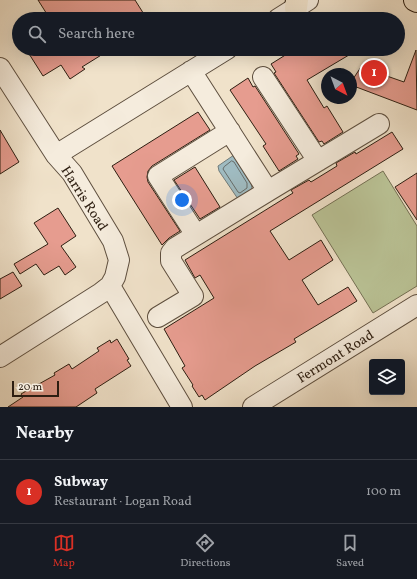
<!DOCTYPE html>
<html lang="en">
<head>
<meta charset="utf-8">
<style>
	body { margin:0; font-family:Vollkorn,serif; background:#242831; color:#f1f3f6 }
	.controls { position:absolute; right:12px; bottom:12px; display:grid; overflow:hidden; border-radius:4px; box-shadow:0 4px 16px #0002 }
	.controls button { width:36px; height:36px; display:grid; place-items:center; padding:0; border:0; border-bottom:1px solid #363941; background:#171b24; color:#f1f3f6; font:20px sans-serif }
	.compass { position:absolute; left:321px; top:68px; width:36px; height:36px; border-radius:50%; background:#171b24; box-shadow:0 4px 16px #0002; rotate:139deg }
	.scale { position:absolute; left:12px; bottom:10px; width:47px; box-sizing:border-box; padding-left:4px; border:2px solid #2d1e11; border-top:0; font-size:11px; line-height:14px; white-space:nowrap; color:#2d1e11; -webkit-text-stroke:3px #f5ecdd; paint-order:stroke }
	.you { position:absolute; left:182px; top:200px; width:14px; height:14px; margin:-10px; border:3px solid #fff; border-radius:50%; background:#1a73e8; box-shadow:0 0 0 6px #1a73e833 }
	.badge { display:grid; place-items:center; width:26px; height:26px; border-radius:50%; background:#d93025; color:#fff; font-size:13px; font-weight:700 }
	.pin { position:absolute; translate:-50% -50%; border:2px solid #fff; box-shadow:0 1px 4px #0006 }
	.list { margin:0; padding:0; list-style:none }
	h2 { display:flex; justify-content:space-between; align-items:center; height:52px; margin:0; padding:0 16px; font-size:17px }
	h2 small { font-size:13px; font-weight:400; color:#9ea1a6 }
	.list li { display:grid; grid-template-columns:26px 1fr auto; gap:12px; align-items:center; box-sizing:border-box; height:64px; padding:0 16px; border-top:1px solid #363941 }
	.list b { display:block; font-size:15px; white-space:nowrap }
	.list p { margin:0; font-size:13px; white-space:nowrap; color:#9ea1a6 }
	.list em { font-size:13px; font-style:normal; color:#9ea1a6 }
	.icon { flex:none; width:22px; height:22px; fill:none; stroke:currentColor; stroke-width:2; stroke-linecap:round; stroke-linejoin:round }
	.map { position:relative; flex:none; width:417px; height:407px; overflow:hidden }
	.search { position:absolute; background:#171b24; box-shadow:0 4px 16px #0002; left:12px; right:12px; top:12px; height:44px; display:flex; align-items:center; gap:10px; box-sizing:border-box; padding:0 14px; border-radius:22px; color:#9ea1a6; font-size:15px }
	.sheet { height:116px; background:#171b24 }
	nav { display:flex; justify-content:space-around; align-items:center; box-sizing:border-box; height:56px; border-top:1px solid #363941; background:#171b24; font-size:11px; color:#9ea1a6 }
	nav a { display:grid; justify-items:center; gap:2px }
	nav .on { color:#d93025 }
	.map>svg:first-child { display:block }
	.green { fill:#bac396; stroke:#747054 }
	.water { fill:#9fbbc1; stroke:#717c7b }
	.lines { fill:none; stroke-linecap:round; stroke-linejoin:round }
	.shore { stroke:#666c69; stroke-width:1 }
	.building { fill:#e69c8f; stroke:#2d1e11 }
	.minor-casing { stroke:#5e4f3f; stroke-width:22 }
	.major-casing { stroke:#2d1e11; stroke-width:24 }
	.minor { stroke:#f5ecdd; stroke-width:20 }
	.major { stroke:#f0e2ca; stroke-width:22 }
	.labels { text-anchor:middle; stroke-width:3; stroke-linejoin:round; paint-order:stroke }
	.street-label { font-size:14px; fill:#2d1e11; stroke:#f5ecdd }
</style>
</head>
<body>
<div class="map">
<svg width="417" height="407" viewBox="0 0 417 407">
	<rect width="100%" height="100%" fill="#f0e2ca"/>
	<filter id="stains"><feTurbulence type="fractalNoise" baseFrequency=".005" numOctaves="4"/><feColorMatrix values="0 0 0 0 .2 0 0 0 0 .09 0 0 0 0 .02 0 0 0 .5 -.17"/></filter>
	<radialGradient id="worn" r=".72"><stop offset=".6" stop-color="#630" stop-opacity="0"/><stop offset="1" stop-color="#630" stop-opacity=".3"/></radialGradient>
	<path class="green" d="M383 171 417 226V286L373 313 312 215Z"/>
	<path class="water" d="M234 155 251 182 252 189 245 195 238 199 219 171 218 166Z"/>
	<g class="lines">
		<path class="shore" d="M232 161 234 162 247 183V188L240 193 238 192 223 169 224 167Z"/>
	</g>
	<path class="building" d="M38 0H135L147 19H50Z
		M26 49H111L82 67 85 69 70 79 61 65 43 76Z
		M295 49H359L307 80 324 108 327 106 343 132 324 144 322 141 319 142 274 73 276 72 271 64Z
		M416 50 417 110 351 85V82L361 67 404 82Z
		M248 78 253 87 255 86 299 154 296 156 298 159 279 171 263 146 266 144 230 90Z
		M198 112 210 130 152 166 148 171 147 177 148 182 180 231 169 238 162 245 112 166Z
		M0 130 19 162 0 174Z
		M392 132 403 149 270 231 289 260 321 240 333 260 302 280 318 305 348 287 357 301 294 339 296 342 255 366 205 400 202 395 199 397 192 386 193 385 182 368 185 366 164 329 214 298 200 275 195 278 185 260 293 193 291 190 309 180 311 182 337 166 336 163 355 152 356 154Z
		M195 167 220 207 200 219 174 180Z
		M417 173V220L395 187Z
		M58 208 76 236 61 246 76 267 65 275 59 266 44 275 36 264 20 274 14 264 48 244 34 223Z
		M13 272 22 286 0 299V279Z
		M117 339 129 359 127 360 131 366 95 389 97 393 76 407H8L23 397 21 394 55 375 54 373 69 364 72 369 99 351 97 348 110 340 111 343Z"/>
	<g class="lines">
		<g class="minor-casing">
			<path id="minor" d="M278 19 308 0
				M0 68 56 155 72 173 113 241 119 260 115 277 110 286 101 293 0 357
				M191 71 268 191 379 124
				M263 77 318 161
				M56 155 227 49
				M196 235 158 176 230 131
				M110 286 182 407
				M158 317 193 296 171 261V253L175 248 268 191
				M253 407 417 305"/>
		</g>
		<g class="major-casing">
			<path id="major" d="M415 0 417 1
				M296 8 297 0"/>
		</g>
		<use href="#minor" class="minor"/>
		<use href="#major" class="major"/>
	</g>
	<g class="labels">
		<g class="street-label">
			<text transform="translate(85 198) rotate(57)" y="5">Harris Road</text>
			<text transform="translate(335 356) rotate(-32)" y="5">Fermont Road</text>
		</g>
	</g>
	<rect width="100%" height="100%" filter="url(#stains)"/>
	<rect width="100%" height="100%" fill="url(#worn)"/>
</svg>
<div class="controls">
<button><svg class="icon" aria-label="layers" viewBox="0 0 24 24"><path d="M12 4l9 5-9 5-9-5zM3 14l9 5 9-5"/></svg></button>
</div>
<svg class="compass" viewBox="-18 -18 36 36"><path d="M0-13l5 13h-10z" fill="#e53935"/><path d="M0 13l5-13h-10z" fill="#9ea1a6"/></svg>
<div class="scale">20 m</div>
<div class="you"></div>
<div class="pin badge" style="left:374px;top:73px">1</div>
<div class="search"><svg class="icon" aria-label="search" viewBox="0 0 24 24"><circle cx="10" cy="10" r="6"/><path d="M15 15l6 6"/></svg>Search here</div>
</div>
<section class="sheet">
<h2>Nearby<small></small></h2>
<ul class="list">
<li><span class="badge">1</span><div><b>Subway</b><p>Restaurant · Logan Road</p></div><em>100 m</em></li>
</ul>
</section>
<nav>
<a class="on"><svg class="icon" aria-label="map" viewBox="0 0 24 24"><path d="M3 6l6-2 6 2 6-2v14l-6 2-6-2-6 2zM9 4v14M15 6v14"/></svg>Map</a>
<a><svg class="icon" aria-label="directions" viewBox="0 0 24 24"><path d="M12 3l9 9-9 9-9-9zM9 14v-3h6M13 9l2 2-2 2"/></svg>Directions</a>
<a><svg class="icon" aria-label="saved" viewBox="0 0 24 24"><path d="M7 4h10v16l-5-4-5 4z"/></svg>Saved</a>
</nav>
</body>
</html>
